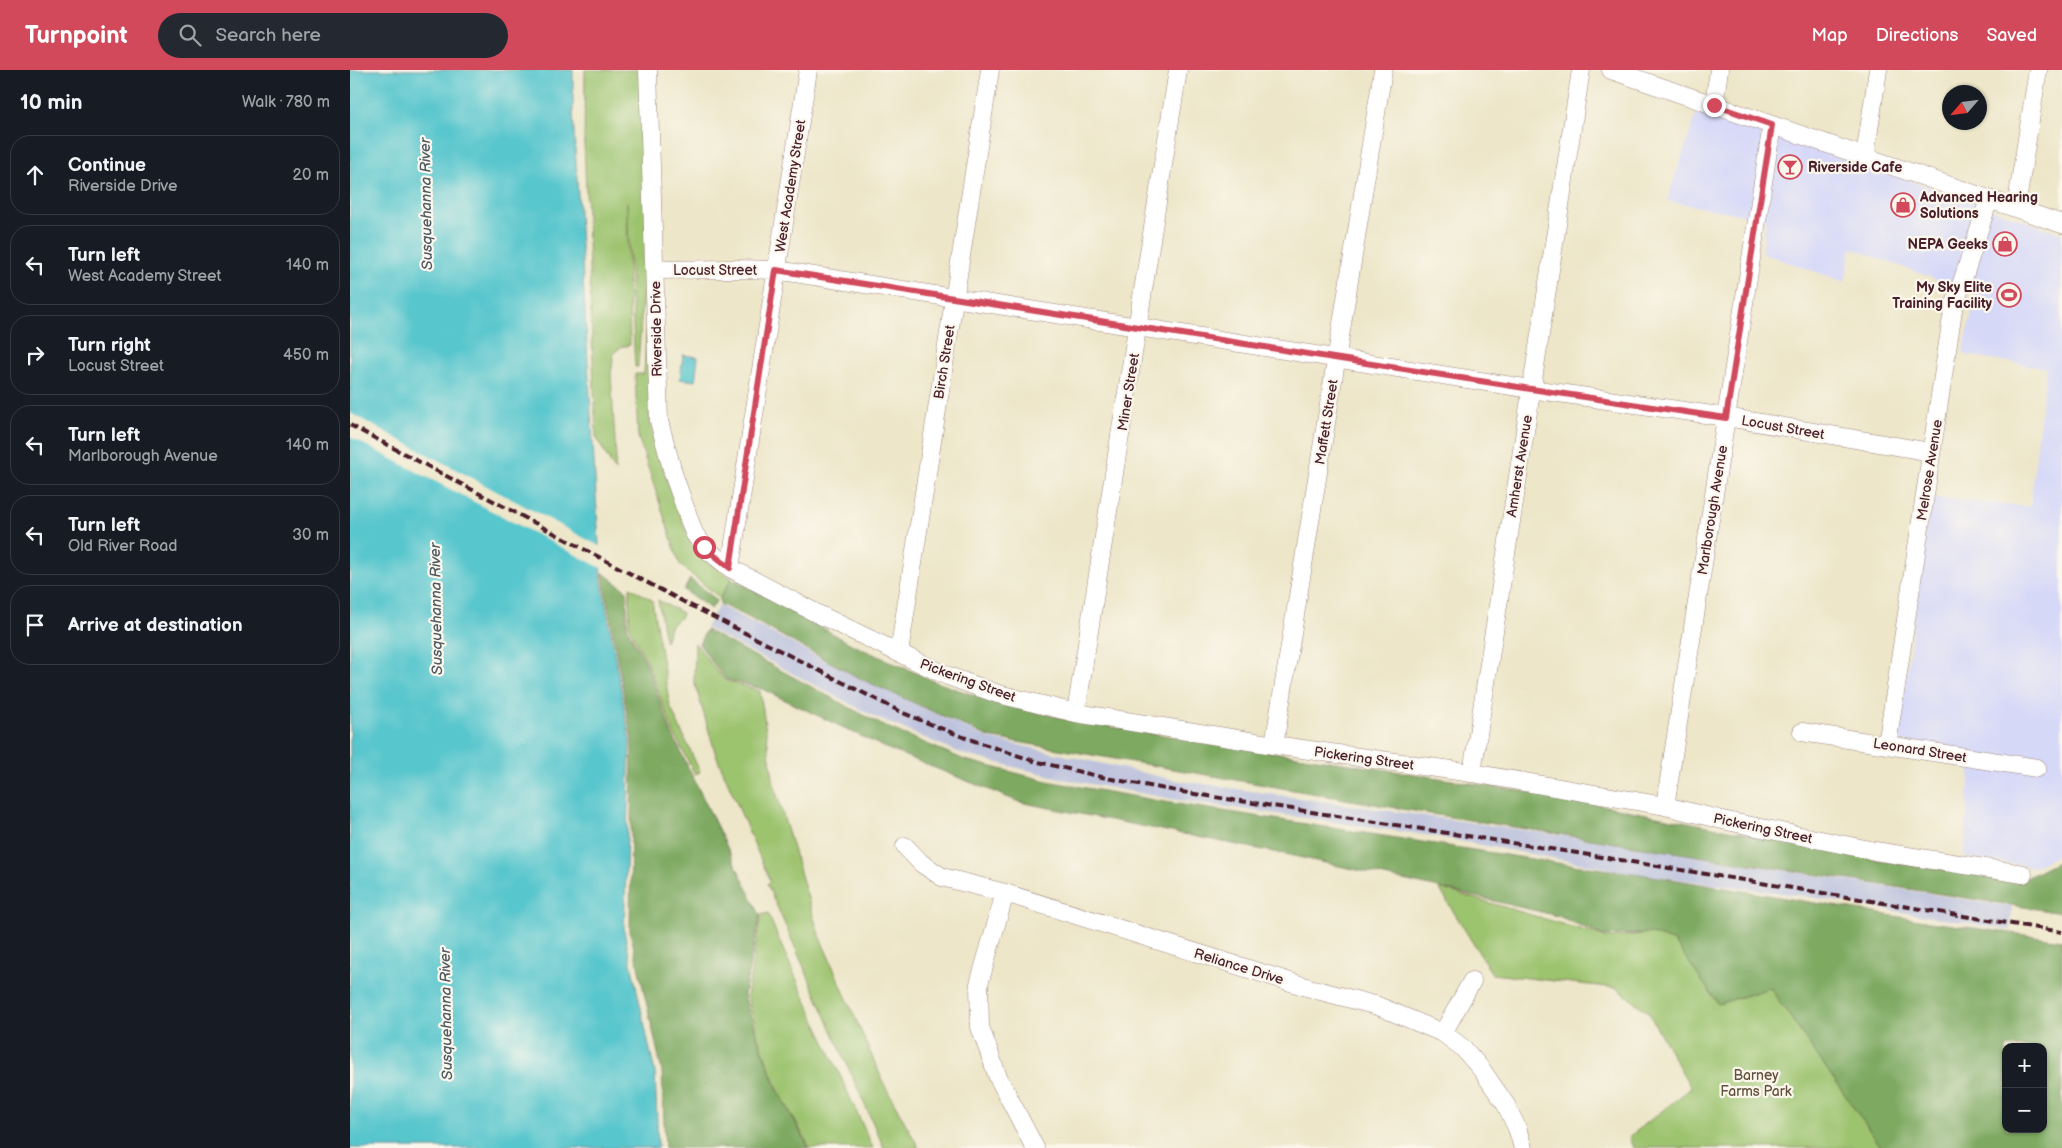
<!DOCTYPE html>
<html lang="en">
<head>
<meta charset="utf-8">
<style>
	body { margin:0; font-family:"Balsamiq Sans",sans-serif; background:#242831; color:#f1f3f6 }
	.controls { position:absolute; right:15px; bottom:15px; display:grid; overflow:hidden; border-radius:10px; box-shadow:0 1px 4px #0004 }
	.controls button { width:45px; height:45px; display:grid; place-items:center; padding:0; border:0; border-bottom:1px solid #363941; background:#171b24; color:#f1f3f6; font:25px sans-serif }
	.compass { position:absolute; left:1592px; top:15px; width:45px; height:45px; border-radius:50%; background:#171b24; box-shadow:0 1px 4px #0004; rotate:242deg }
	.stop { position:absolute; width:15px; height:15px; margin:-11px; border:4px solid #d1495b; border-radius:50%; background:#fff }
	.stop.end { background:#d1495b; border-color:#fff; box-shadow:0 1px 5px #0008 }
	.list { margin:0; padding:0; list-style:none }
	h2 { display:flex; justify-content:space-between; align-items:center; height:65px; margin:0; padding:0 20px; font-size:21px }
	h2 small { font-size:16px; font-weight:400; color:#9ea1a6 }
	.list li { display:grid; grid-template-columns:32px 1fr auto; gap:15px; align-items:center; box-sizing:border-box; height:80px; margin:0 10px 10px; padding:0 10px; border:1px solid #363941; border-radius:20px }
	.list b { display:block; font-size:19px; white-space:nowrap }
	.list p { margin:0; font-size:16px; white-space:nowrap; color:#9ea1a6 }
	.list em { font-size:16px; font-style:normal; color:#9ea1a6 }
	.icon { flex:none; width:28px; height:28px; fill:none; stroke:currentColor; stroke-width:2; stroke-linecap:round; stroke-linejoin:round }
	.map { position:relative; flex:none; width:1712px; height:1078px; overflow:hidden }
	header { display:flex; align-items:center; gap:30px; box-sizing:border-box; height:70px; padding:0 25px; background:#d1495b; color:#fff }
	header strong { font-size:24px }
	nav { display:flex; gap:28px; margin-inline-start:auto; font-size:18px }
	.search { width:350px; height:45px; background:#242831; display:flex; align-items:center; gap:12px; box-sizing:border-box; padding:0 18px; border-radius:28px; color:#9ea1a6; font-size:19px }
	main { display:flex }
	aside { flex:1; background:#171b24 }
	.map>svg:first-child { display:block }
	.built { fill:#d6d8f8 }
	.industrial { fill:#bec3dd }
	.green { fill:#9cc36e; stroke:#73714c }
	.forest { fill:#7da961; stroke:#646446; fill-rule:evenodd }
	.water { fill:#59c6cd; stroke:#52727c }
	.pier { fill:#ede6c9 }
	.lines { fill:none; stroke-linecap:round; stroke-linejoin:round }
	.minor-casing { stroke:#9c827a; stroke-width:19 }
	.minor { stroke:#fff; stroke-width:18 }
	.rail { stroke:#4a1f2b; stroke-width:4; stroke-dasharray:8 4; stroke-linecap:butt }
	.route { stroke:#d1495b; stroke-width:6 }
	.labels { text-anchor:middle; stroke-width:4.5; stroke-linejoin:round; paint-order:stroke }
	.poi-label { font-size:14px; font-weight:bold; fill:#4a1f2b; stroke:#fbf7ec; text-anchor:start }
	.street-label { font-size:14px; fill:#4a1f2b; stroke:#fbf7ec }
	.park-label { font-size:14px; fill:#63503f; stroke:#fbf7ec }
	.water-label { font-size:15px; font-style:italic; fill:#4f5964; stroke:#fbf7ec }
</style>
</head>
<body>
<header>
<strong>Turnpoint</strong>
<div class="search"><svg class="icon" aria-label="search" viewBox="0 0 24 24"><circle cx="10" cy="10" r="6"/><path d="M15 15l6 6"/></svg>Search here</div>
<nav><a>Map</a><a>Directions</a><a>Saved</a></nav>
</header>
<main>
<aside>
<h2>10 min<small>Walk · 780 m</small></h2>
<ul class="list">
<li><svg class="icon" aria-label="ahead" viewBox="0 0 24 24"><path d="M12 20V5M6 11l6-6 6 6"/></svg><div><b>Continue</b><p>Riverside Drive</p></div><em>20 m</em></li>
<li><svg class="icon" aria-label="left" viewBox="0 0 24 24"><path d="M17 20v-9H6M10 6l-5 5 5 5"/></svg><div><b>Turn left</b><p>West Academy Street</p></div><em>140 m</em></li>
<li><svg class="icon" aria-label="right" viewBox="0 0 24 24"><path d="M7 20v-9h11M14 6l5 5-5 5"/></svg><div><b>Turn right</b><p>Locust Street</p></div><em>450 m</em></li>
<li><svg class="icon" aria-label="left" viewBox="0 0 24 24"><path d="M17 20v-9H6M10 6l-5 5 5 5"/></svg><div><b>Turn left</b><p>Marlborough Avenue</p></div><em>140 m</em></li>
<li><svg class="icon" aria-label="left" viewBox="0 0 24 24"><path d="M17 20v-9H6M10 6l-5 5 5 5"/></svg><div><b>Turn left</b><p>Old River Road</p></div><em>30 m</em></li>
<li><svg class="icon" aria-label="arrive" viewBox="0 0 24 24"><path d="M6 21V4h12l-3 4 3 4H6"/></svg><div><b>Arrive at destination</b></div></li>
</ul>
</aside>
<div class="map">
<svg width="1712" height="1078" viewBox="0 0 1712 1078">
	<rect width="100%" height="100%" fill="#fbf7ec"/>
	<filter id="ink" filterUnits="userSpaceOnUse"><feTurbulence type="fractalNoise" baseFrequency=".02" numOctaves="2"/><feDisplacementMap in="SourceGraphic" scale="10" xChannelSelector="R" yChannelSelector="G"/><feConvolveMatrix kernelMatrix="1 2 1 2 8 2 1 2 1" color-interpolation-filters="sRGB"/></filter>
	<filter id="wash" filterUnits="userSpaceOnUse"><feTurbulence type="fractalNoise" baseFrequency=".0096" numOctaves="4" result="noise"/><feDisplacementMap in="SourceGraphic" scale="20" xChannelSelector="R" yChannelSelector="G"/><feGaussianBlur stdDeviation="1.12" result="paint"/><feColorMatrix in="noise" values="0 0 0 0 0 0 0 0 0 0 0 0 0 0 0 0 0 1.4 0 .05"/><feComposite in="paint" operator="in"/></filter>
	<g filter="url(#wash)">
		<rect width="100%" height="100%" fill="#ede6c9"/>
		<path class="built" d="M1347 42 1536 102 1712 164V783L1683 797 1614 787 1621 683 1548 671 1580 428 1680 437 1696 298 1616 285 1613 282 1626 224 1501 178 1495 212 1412 183 1416 149 1317 131Z"/>
		<path class="industrial" d="M369 535 508 608 638 668 825 710 1269 774 1662 837 1660 860 1454 826 1290 804 1082 766 828 730 718 710 615 685 525 647 356 558Z"/>
		<path class="green" d="M235 0H291L298 218 293 219 288 297H285L277 132 280 275 271 277 264 283 261 304 266 388 265 401 246 367 234 73Z
			M298 223 300 353 318 414 342 475 357 491 382 508 370 528 330 495 288 367 285 304H294Z
			M280 517 302 530 320 636 350 702 345 704 324 664 298 594 279 557Z
			M308 530 332 543 331 547 321 555 315 571Z
			M345 573 374 610 410 621 424 715 469 865 535 1016 569 1078H534L417 814 420 811 366 685 344 611Z
			M1089 818 1260 868 1299 863 1325 872 1368 934 1420 918 1532 1078H1283L1279 1067 1341 1018 1298 942 1266 918 1142 904Z
			M418 843 432 877 523 1078H460L428 1019 408 967 397 926 411 845Z"/>
		<path class="forest" d="M252 502 277 521V558L296 593 322 664 410 845 394 925 407 967 427 1019 459 1078H315L312 1001 280 861 282 671Z
			M382 508 503 575 586 612 649 634 730 652 1210 727 1536 791 1670 811 1712 790V843L1081 744 639 667 511 609 392 544 370 534V528Z
			M340 509 367 530 361 539 334 520Z
			M356 560 532 655 615 690 697 711 815 732 1207 793 1290 804 1580 852 1712 870V1078H1532L1420 918 1368 934 1325 872 1299 863 1254 866 1208 846 1089 818 939 785 669 732 538 679 412 619 375 609 349 574ZM1656 977H1693V1059H1656Z"/>
		<path class="water" d="M0 0H223V43L251 507 280 671 274 861 305 1003 308 1078H0Z
			M333 285 348 287 345 311 330 309Z"/>
		<path class="pier" d="M0 343 251 477 253 499 0 367Z"/>
	</g>
	<g filter="url(#ink)">
		<g class="lines">
			<g class="minor-casing">
				<path id="minor" d="M298 0 309 351 324 406 344 463 354 477 380 498 466 543 549 583 598 606 648 624 726 643 924 675 1122 703 1315 736 1377 751 1525 781 1673 804
					M1261 0 1712 154
					M1364 35 1369 0
					M1515 86 1528 0
					M1666 138 1688 0
					M305 200 385 199 426 200 1181 319 1376 347 1581 382
					M380 498 458 0
					M549 583 640 0
					M726 643 828 0
					M1452 662 1687 698
					M924 675 1033 0
					M1537 675 1603 240 1639 129
					M1122 703 1231 0
					M1315 736 1422 55
					M555 776 571 793 592 807 655 823 963 919 1028 936 1093 963 1113 978 1132 1000 1156 1035 1167 1058 1173 1078
					M655 823 629 914 630 957 648 1007 685 1078
					M1093 963 1122 911"/>
			</g>
			<use href="#minor" class="minor"/>
			<path class="rail" d="M0 355 332 531 553 643 613 667 684 691 756 708 832 722 1227 783 1712 862"/>
		</g>
	</g>
	<g class="lines" filter="url(#ink)">
		<path class="route" d="M354 477 380 498 426 200 1181 319 1376 348 1422 55 1364 35"/>
	</g>
	<defs>
		<g id="bar-ring" transform="scale(1.25)"><circle r="9.5" fill="#fbf7ec" stroke="#d1495b" stroke-width="1.5"/><path d="M-6-5H6L.8 .8V4.5H3.5V6h-7V4.5H-.8V.8Z" fill="#d1495b"/></g>
		<g id="shop-ring" transform="scale(1.25)"><circle r="9.5" fill="#fbf7ec" stroke="#d1495b" stroke-width="1.5"/><path d="M-5-2.5h2.3a2.7 3.5 0 0 1 5.4 0H5L5.5 6h-11ZM-1.5-2.5h3a1.5 2.3 0 0 0-3 0Z" fill="#d1495b"/></g>
		<g id="stadium-ring" transform="scale(1.25)"><circle r="9.5" fill="#fbf7ec" stroke="#d1495b" stroke-width="1.5"/><path d="M0-5a6.5 5 0 1 0 0 10a6.5 5 0 1 0 0-10ZM-3.5-1.8h7v3.6h-7Z" fill="#d1495b"/></g>
	</defs>
	<g fill-rule="evenodd">
		<use href="#bar-ring" x="1440" y="97"/>
		<use href="#shop-ring" x="1553" y="135"/>
		<use href="#shop-ring" x="1655" y="174"/>
		<use href="#stadium-ring" x="1659" y="225"/>
	</g>
	<g class="labels">
		<g class="poi-label">
			<text x="1458" y="102">Riverside Cafe</text>
			<text x="1570" y="132">Advanced Hearing<tspan x="1570" dy="16">Solutions</tspan></text>
			<text x="1638" y="179" text-anchor="end">NEPA Geeks</text>
			<text x="1642" y="222" text-anchor="end">My Sky Elite<tspan x="1642" dy="16">Training Facility</tspan></text>
		</g>
		<g class="street-label">
			<text transform="translate(440 116) rotate(-81)" y="5">West Academy Street</text>
			<text x="365" y="205">Locust Street</text>
			<text transform="translate(306 259) rotate(-91)" y="5">Riverside Drive</text>
			<text transform="translate(594 292) rotate(-81)" y="5">Birch Street</text>
			<text transform="translate(778 322) rotate(-81)" y="5">Miner Street</text>
			<text transform="translate(976 352) rotate(-81)" y="5">Maffett Street</text>
			<text transform="translate(1433 357) rotate(10)" y="5">Locust Street</text>
			<text transform="translate(1169 396) rotate(-81)" y="5">Amherst Avenue</text>
			<text transform="translate(1579 400) rotate(-81)" y="5">Melrose Avenue</text>
			<text transform="translate(1362 440) rotate(-81)" y="5">Marlborough Avenue</text>
			<text transform="translate(618 610) rotate(20)" y="5">Pickering Street</text>
			<text transform="translate(1570 680) rotate(9)" y="5">Leonard Street</text>
			<text transform="translate(1014 688) rotate(8)" y="5">Pickering Street</text>
			<text transform="translate(1413 758) rotate(12)" y="5">Pickering Street</text>
			<text transform="translate(889 896) rotate(17)" y="5">Reliance Drive</text>
		</g>
		<g class="park-label">
			<text x="1406" y="1010">Barney<tspan x="1406" dy="16">Farms Park</tspan></text>
		</g>
		<g class="water-label">
			<text transform="translate(76 134) rotate(-91)" y="5">Susquehanna River</text>
			<text transform="translate(86 539) rotate(-91)" y="5">Susquehanna River</text>
			<text transform="translate(96 944) rotate(-91)" y="5">Susquehanna River</text>
		</g>
	</g>
</svg>
<div class="controls">
<button>+</button>
<button>−</button>
</div>
<svg class="compass" viewBox="-18 -18 36 36"><path d="M0-13l5 13h-10z" fill="#e53935"/><path d="M0 13l5-13h-10z" fill="#9ea1a6"/></svg>
<div class="stop" style="left:354px;top:477px"></div>
<div class="stop end" style="left:1364px;top:35px"></div>
</div>
</main>
</body>
</html>
